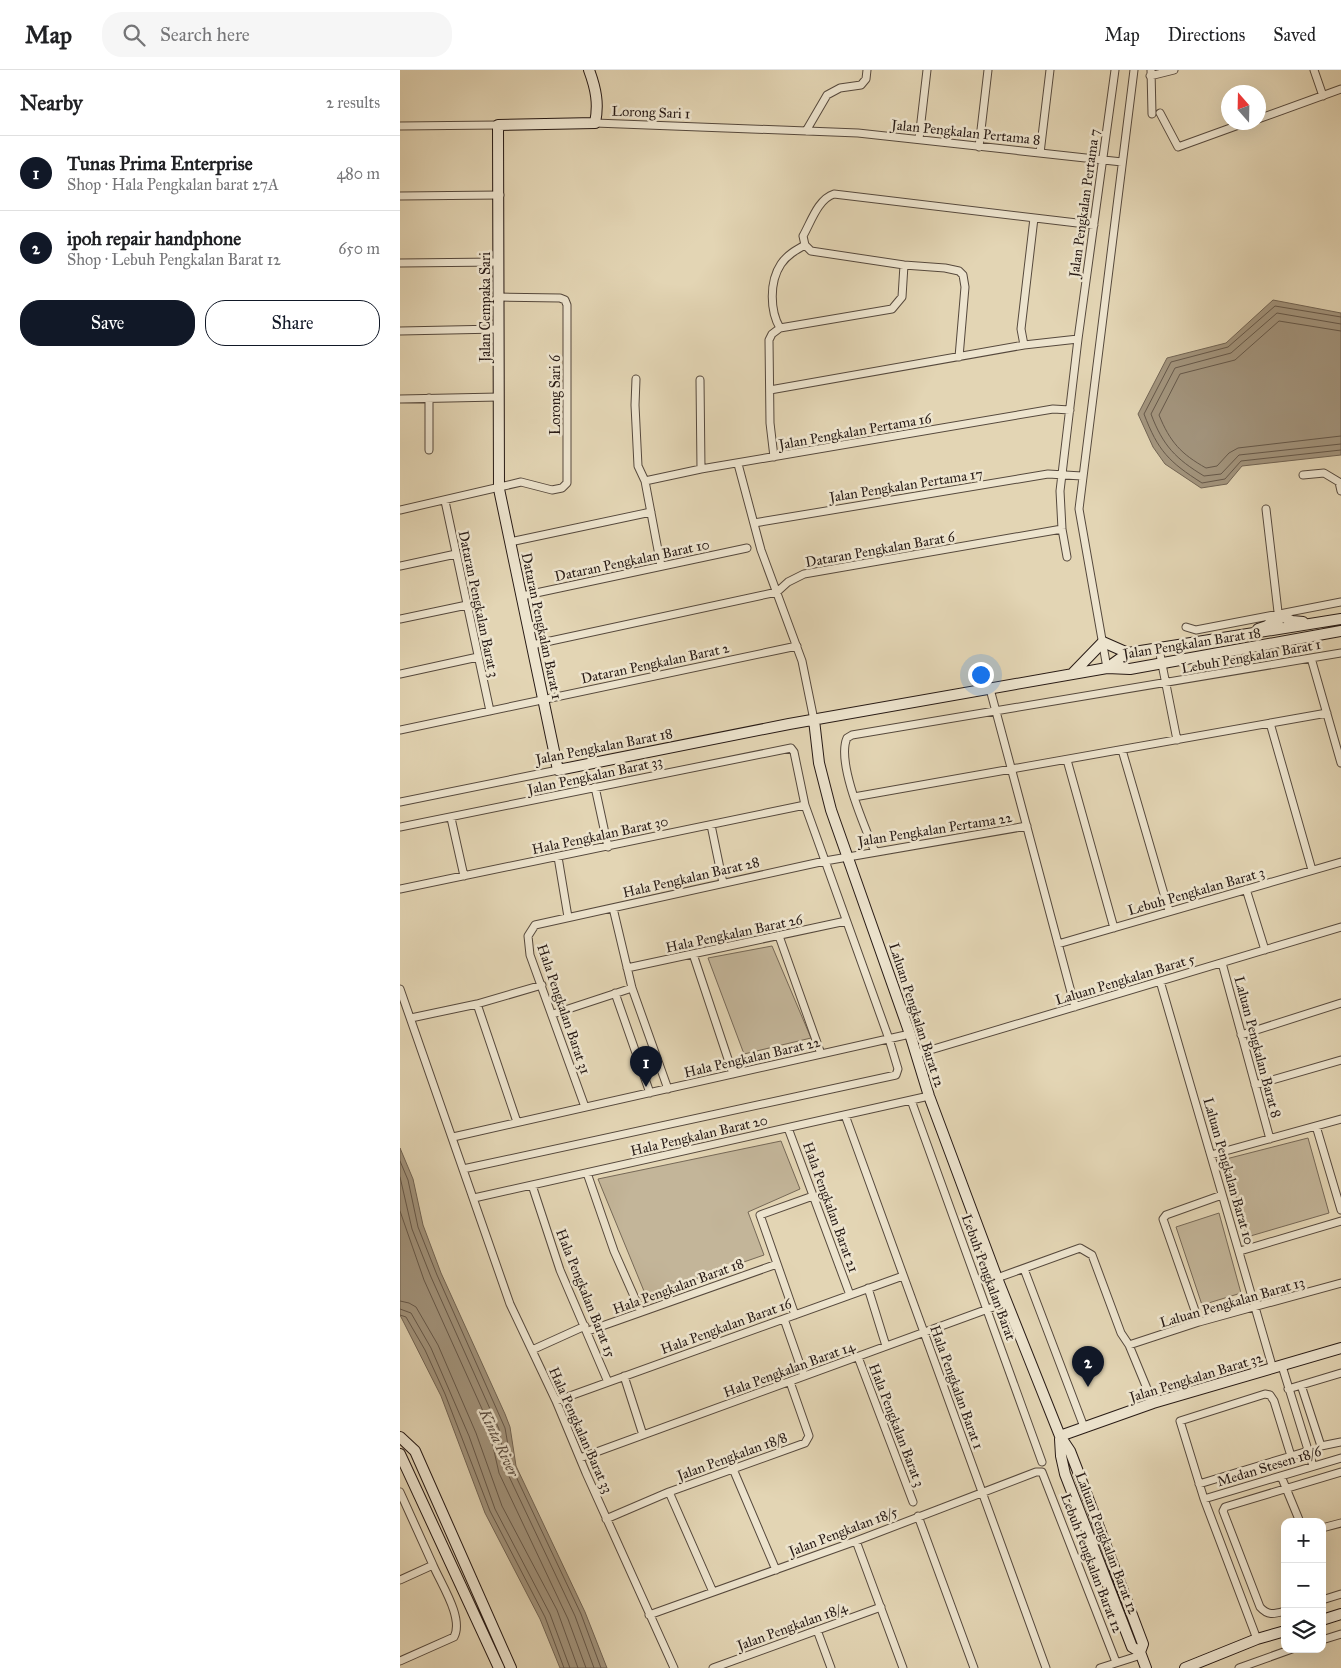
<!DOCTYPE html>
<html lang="en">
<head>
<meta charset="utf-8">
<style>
	body { margin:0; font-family:"IM FELL Great Primer",serif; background:#f6f6f6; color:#202124 }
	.controls { position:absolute; right:15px; bottom:15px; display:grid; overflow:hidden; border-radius:10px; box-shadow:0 5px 20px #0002 }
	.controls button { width:45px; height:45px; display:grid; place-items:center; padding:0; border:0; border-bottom:1px solid #e0e0e0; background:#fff; color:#202124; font:25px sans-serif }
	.compass { position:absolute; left:821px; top:15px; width:45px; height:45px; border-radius:50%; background:#fff; box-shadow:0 5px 20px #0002; rotate:340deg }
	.you { position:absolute; left:580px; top:604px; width:18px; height:18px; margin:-12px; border:4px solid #fff; border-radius:50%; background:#1a73e8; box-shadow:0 0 0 8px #1a73e833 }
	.badge { display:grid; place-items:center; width:32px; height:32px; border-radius:50%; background:#111827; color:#fff; font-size:16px; font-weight:700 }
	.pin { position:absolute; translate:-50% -41px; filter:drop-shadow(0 1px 2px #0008) }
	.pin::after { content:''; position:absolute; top:26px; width:18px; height:15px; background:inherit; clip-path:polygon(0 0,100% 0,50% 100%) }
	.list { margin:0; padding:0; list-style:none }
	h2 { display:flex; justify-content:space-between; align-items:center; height:65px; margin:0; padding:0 20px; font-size:21px }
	h2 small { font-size:16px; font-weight:400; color:#757577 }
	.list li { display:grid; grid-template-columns:32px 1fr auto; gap:15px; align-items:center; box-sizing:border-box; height:75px; padding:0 20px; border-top:1px solid #e0e0e0 }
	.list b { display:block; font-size:19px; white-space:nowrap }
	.list p { margin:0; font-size:16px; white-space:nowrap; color:#757577 }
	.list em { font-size:16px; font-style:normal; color:#757577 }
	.actions { display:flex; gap:10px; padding:15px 20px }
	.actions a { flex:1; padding:11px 0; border:1px solid #111827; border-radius:20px; text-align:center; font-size:18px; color:#111827 }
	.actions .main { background:#111827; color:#fff }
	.icon { flex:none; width:28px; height:28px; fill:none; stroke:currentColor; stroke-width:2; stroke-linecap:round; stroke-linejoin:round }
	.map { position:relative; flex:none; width:941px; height:1598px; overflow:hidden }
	header { display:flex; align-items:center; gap:30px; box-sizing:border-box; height:70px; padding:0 25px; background:#fff; border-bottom:1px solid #e0e0e0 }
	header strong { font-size:24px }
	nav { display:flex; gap:28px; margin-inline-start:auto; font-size:18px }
	.search { width:350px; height:45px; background:#f6f6f6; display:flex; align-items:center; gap:12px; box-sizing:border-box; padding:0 18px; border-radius:20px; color:#757577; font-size:19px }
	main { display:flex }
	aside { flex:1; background:#fff }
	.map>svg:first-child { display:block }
	.green { fill:#c3b599; stroke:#756857 }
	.water { fill:#a3957e; stroke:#716454 }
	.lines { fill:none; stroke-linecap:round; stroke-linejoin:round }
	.shore { stroke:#65584a; stroke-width:1 }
	.street-casing { stroke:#56493d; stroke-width:9 }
	.secondary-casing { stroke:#271a15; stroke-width:12 }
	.street { stroke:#ede4ce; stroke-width:7 }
	.secondary { stroke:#ede4ce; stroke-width:10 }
	.labels { text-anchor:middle; stroke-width:5; stroke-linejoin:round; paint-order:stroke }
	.street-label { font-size:14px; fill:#271a15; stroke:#ede4ce }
	.water-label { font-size:15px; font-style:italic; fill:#594b3f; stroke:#ede4ce }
</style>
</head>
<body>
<header>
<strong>Map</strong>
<div class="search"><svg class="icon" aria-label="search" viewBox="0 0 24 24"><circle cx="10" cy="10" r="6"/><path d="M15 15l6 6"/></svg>Search here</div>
<nav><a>Map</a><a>Directions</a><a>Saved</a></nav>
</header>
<main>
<aside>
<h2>Nearby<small>2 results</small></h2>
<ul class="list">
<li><span class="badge">1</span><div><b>Tunas Prima Enterprise</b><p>Shop · Hala Pengkalan barat 27A</p></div><em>480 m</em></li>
<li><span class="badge">2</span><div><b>ipoh repair handphone</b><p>Shop · Lebuh Pengkalan Barat 12</p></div><em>650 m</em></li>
</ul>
<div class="actions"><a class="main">Save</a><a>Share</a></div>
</aside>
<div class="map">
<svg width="941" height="1598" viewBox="0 0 941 1598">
	<rect width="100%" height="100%" fill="#e3d5b4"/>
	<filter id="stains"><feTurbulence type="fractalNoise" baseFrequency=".004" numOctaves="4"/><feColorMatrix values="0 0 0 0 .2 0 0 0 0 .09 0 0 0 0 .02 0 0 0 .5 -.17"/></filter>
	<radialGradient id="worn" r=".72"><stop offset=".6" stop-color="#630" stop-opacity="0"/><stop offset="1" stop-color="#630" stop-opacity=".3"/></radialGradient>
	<path class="green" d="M372 876 411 968 344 984 308 888Z
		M908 1068 929 1143 847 1167 826 1089Z
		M381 1071 400 1119 348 1142 364 1185 246 1226 198 1109Z
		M819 1143 841 1223 802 1235 776 1157Z"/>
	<path class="water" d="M873 230 941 243V385L842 396 827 414 801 418 765 394 753 377 738 344 767 288 826 273Z
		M0 1078 13 1109 23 1155 41 1203 105 1344 110 1357 116 1396 185 1542 207 1598H160L140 1549 85 1443 41 1326 0 1245Z"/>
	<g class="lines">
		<path class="shore" d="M941 247 875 236 828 277 771 292 744 344C758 381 769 392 802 413L825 409 841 391 941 380
			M941 254 877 243 831 283 775 298 751 344C763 376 776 389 804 406L821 404 839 385 941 374
			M941 261 879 251 835 290 780 304 759 345C770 372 781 384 806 398L817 396 829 383 838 378 941 366
			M0 1091 8 1110 18 1157 37 1205 105 1358 112 1398 181 1544 201 1598
			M0 1107 12 1159 31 1207 99 1359 106 1400 175 1546 194 1598
			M0 1141 24 1210 87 1350 99 1403 168 1549 186 1598
			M0 1231 9 1233 16 1237 38 1275 76 1363 102 1436 157 1540 178 1598
			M0 1239 11 1243 31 1278 69 1366 95 1439 150 1544 170 1598
			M0 1245 6 1247 25 1280 45 1324 90 1441 145 1547 164 1598"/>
		<g class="street-casing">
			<path id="street" d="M751 0 752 44
				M914 0 923 26
				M750 6 774 0
				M760 43 778 77 847 52
				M858 49 941 19
				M195 53 458 63 722 92
				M0 56 98 55
				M406 61 427 25 440 18 461 15 466 9 467 0
				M519 69 527 0
				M579 77 588 0
				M640 83 650 0
				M0 126 100 125
				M0 193 99 192
				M380 258C370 241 369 212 381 194 387 185 396 180 405 175
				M0 261 99 259
				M624 275 621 259 634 148
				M559 287 565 217 563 205 559 201 545 198 504 195 411 181 405 175 403 166C411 152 418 129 434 124L694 155
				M236 309 235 335 238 396 245 411 261 496
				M300 310 301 399
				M370 320 624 275 678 269
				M29 328V380
				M0 329 99 327
				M374 387 370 353 369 270 372 264 380 258 492 239 502 227 504 195
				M338 394 361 480 402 591 414 650
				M903 405 924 403 939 412 941 421
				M245 411 301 399 653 339 670 340
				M45 431 90 641
				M866 439 880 559
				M0 440 121 412 152 420 162 418 167 413V235L165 230 160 228 99 227
				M354 453 648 404 682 406
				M110 472 251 442
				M667 487 662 459 660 421 678 269 715 0
				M0 496 56 484
				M122 526 347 478
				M0 549 67 535
				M786 557 796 560 941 532
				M132 575 377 522 388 512 404 504 662 459
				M759 579 777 670
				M911 588 941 693
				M707 598 679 439 734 0
				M0 604 78 587
				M590 619 675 937
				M870 653 912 800
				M0 660 397 576
				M722 680 769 841
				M667 690 714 858
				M195 717 208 777
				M454 727 927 643
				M0 732 158 700
				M51 748 64 806
				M311 755 323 813
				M0 757 391 678 394 682 405 735 489 969 498 999 496 1005 63 1099
				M475 782C465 757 436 692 447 668L452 665 941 583
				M158 787 168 847
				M0 819 405 735
				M846 819 865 880
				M213 838 232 918 268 1019
				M379 866 421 984
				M658 874 941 792
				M293 884 333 1004
				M822 893 870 1069
				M227 898 446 851
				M760 911 873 1299
				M0 919 110 1234 156 1331 186 1403 274 1598
				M215 923 250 1023
				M77 934 117 1052
				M153 944 232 918
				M11 948 77 934 142 915
				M841 965 941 933
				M517 984 941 857
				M855 1015 941 990
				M511 1030 642 1392
				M185 1037 130 885 128 866 135 855 425 791 627 756
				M445 1045 646 1598
				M916 1056 941 1140
				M388 1058 450 1225
				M53 1067 510 964
				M811 1085 941 1049
				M187 1103 214 1181 241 1242
				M132 1115 160 1200 208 1312
				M74 1128 529 1026
				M840 1181 941 1151
				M624 1199 684 1357
				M597 1208 680 1178 692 1185 721 1263 729 1275 753 1333
				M468 1218 486 1276
				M395 1245 360 1145 413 1126
				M384 1249 404 1306
				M799 1252 763 1149 766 1145 822 1125
				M188 1261 377 1194
				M729 1275 799 1252 941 1213
				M132 1280 185 1256
				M458 1287 513 1432
				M882 1296 913 1396
				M224 1306 243 1365
				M901 1315 921 1376 941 1372
				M888 1319 941 1303
				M156 1331 503 1206
				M180 1388 607 1232
				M333 1399 376 1500
				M881 1406 900 1452
				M799 1414 908 1381
				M0 1422 33 1495 0 1510
				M269 1422 313 1522
				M804 1429 941 1388
				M518 1446 574 1598
				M206 1449 269 1422 405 1373 409 1366 390 1312
				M922 1458 941 1453
				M456 1471 503 1598
				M922 1530 941 1524
				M885 1541C874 1544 868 1546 860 1537L823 1441 825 1437 941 1402
				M249 1545 456 1471 636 1402H642L716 1592
				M417 1560 431 1598
				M857 1569 804 1429 780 1351 865 1324 870 1325 874 1331 891 1386
				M922 1570 941 1564
				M0 1591 54 1567C64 1548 41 1514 33 1495
				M313 1598 481 1537
				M700 1598 741 1585
				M839 1598 892 1579"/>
		</g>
		<g class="secondary-casing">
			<path id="secondary" d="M189 0C196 19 199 34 195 53L98 55 99 419 158 700 389 654 707 598 730 599 941 561
				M858 559 867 556 879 545 892 551 903 552
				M707 598 728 583 941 549
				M672 604 703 572 728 583
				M414 650 419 693 431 740 510 964 529 1026 597 1208 660 1366 670 1381 677 1399 743 1574 740 1582
				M660 1366 753 1333 941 1278
				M0 1367 15 1381 111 1598
				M660 1369 661 1386 665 1404 732 1577 740 1582 746 1598
				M0 1384 99 1598
				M922 1550 941 1544
				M785 1598 857 1569 885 1561"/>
		</g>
		<use href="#street" class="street"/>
		<use href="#secondary" class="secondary"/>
	</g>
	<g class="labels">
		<g class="street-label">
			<text transform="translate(251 42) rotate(2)" y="5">Lorong Sari 1</text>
			<text transform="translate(566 62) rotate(6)" y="5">Jalan Pengkalan Pertama 8</text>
			<text transform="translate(684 133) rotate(-82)" y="5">Jalan Pengkalan Pertama 7</text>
			<text transform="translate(85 237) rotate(-90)" y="5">Jalan Cempaka Sari</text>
			<text transform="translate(155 325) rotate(-90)" y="5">Lorong Sari 6</text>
			<text transform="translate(455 361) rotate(-10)" y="5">Jalan Pengkalan Pertama 16</text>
			<text transform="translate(506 415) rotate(-9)" y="5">Jalan Pengkalan Pertama 17</text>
			<text transform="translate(480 479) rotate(-10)" y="5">Dataran Pengkalan Barat 6</text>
			<text transform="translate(232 490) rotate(-12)" y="5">Dataran Pengkalan Barat 10</text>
			<text transform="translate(79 534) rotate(78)" y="5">Dataran Pengkalan Barat 3</text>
			<text transform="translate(142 556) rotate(78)" y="5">Dataran Pengkalan Barat 1</text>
			<text transform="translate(792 573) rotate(-9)" y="5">Jalan Pengkalan Barat 18</text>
			<text transform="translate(851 586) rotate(-10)" y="5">Lebuh Pengkalan Barat 1</text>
			<text transform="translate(255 593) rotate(-12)" y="5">Dataran Pengkalan Barat 2</text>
			<text transform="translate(204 676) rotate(-11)" y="5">Jalan Pengkalan Barat 18</text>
			<text transform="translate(195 705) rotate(-12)" y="5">Jalan Pengkalan Barat 33</text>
			<text transform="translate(535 759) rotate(-9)" y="5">Jalan Pengkalan Pertama 22</text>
			<text transform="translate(200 765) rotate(-12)" y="5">Hala Pengkalan Barat 30</text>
			<text transform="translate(291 807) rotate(-13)" y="5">Hala Pengkalan Barat 28</text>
			<text transform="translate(796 821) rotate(-16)" y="5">Lebuh Pengkalan Barat 3</text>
			<text transform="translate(334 863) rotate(-12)" y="5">Hala Pengkalan Barat 26</text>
			<text transform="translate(725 909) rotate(-17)" y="5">Laluan Pengkalan Barat 5</text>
			<text transform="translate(164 939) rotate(71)" y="5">Hala Pengkalan Barat 31</text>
			<text transform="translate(517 945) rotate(72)" y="5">Laluan Pengkalan Barat 12</text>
			<text transform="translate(858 977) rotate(75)" y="5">Laluan Pengkalan Barat 8</text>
			<text transform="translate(352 987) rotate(-13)" y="5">Hala Pengkalan Barat 22</text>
			<text transform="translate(299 1065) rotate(-13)" y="5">Hala Pengkalan Barat 20</text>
			<text transform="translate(829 1101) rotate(74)" y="5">Laluan Pengkalan Barat 10</text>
			<text transform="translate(431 1137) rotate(70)" y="5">Hala Pengkalan Barat 21</text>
			<text transform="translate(589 1207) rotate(70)" y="5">Lebuh Pengkalan Barat</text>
			<text transform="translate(278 1216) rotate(-20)" y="5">Hala Pengkalan Barat 18</text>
			<text transform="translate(186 1223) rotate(68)" y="5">Hala Pengkalan Barat 15</text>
			<text transform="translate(832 1232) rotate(-16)" y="5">Laluan Pengkalan Barat 13</text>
			<text transform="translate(326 1256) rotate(-20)" y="5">Hala Pengkalan Barat 16</text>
			<text transform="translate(389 1299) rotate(-20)" y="5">Hala Pengkalan Barat 14</text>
			<text transform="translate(796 1307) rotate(-17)" y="5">Jalan Pengkalan Barat 32</text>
			<text transform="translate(557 1317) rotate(70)" y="5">Hala Pengkalan Barat 1</text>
			<text transform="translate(497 1355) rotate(69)" y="5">Hala Pengkalan Barat 3</text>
			<text transform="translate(181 1360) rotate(66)" y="5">Hala Pengkalan Barat 33</text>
			<text transform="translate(332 1386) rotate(-20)" y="5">Jalan Pengkalan 18/8</text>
			<text transform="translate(869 1396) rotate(-17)" y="5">Medan Stesen 18/6</text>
			<text transform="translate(443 1461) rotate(-21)" y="5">Jalan Pengkalan 18/5</text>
			<text transform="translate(707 1473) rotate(69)" y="5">Laluan Pengkalan Barat 12</text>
			<text transform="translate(692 1493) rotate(69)" y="5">Lebuh Pengkalan Barat 12</text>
			<text transform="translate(392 1556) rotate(-20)" y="5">Jalan Pengkalan 18/4</text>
		</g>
		<g class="water-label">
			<text transform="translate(99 1373) rotate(65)" y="5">Kinta River</text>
		</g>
	</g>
	<rect width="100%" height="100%" filter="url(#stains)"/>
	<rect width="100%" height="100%" fill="url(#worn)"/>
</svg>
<div class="controls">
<button>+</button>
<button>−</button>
<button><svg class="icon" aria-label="layers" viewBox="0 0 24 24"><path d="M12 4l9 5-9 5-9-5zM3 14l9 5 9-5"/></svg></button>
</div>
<svg class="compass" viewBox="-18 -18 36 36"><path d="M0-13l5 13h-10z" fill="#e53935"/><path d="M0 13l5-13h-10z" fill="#757577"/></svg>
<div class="you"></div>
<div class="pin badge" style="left:246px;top:1017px">1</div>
<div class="pin badge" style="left:688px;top:1317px">2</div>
</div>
</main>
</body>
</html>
